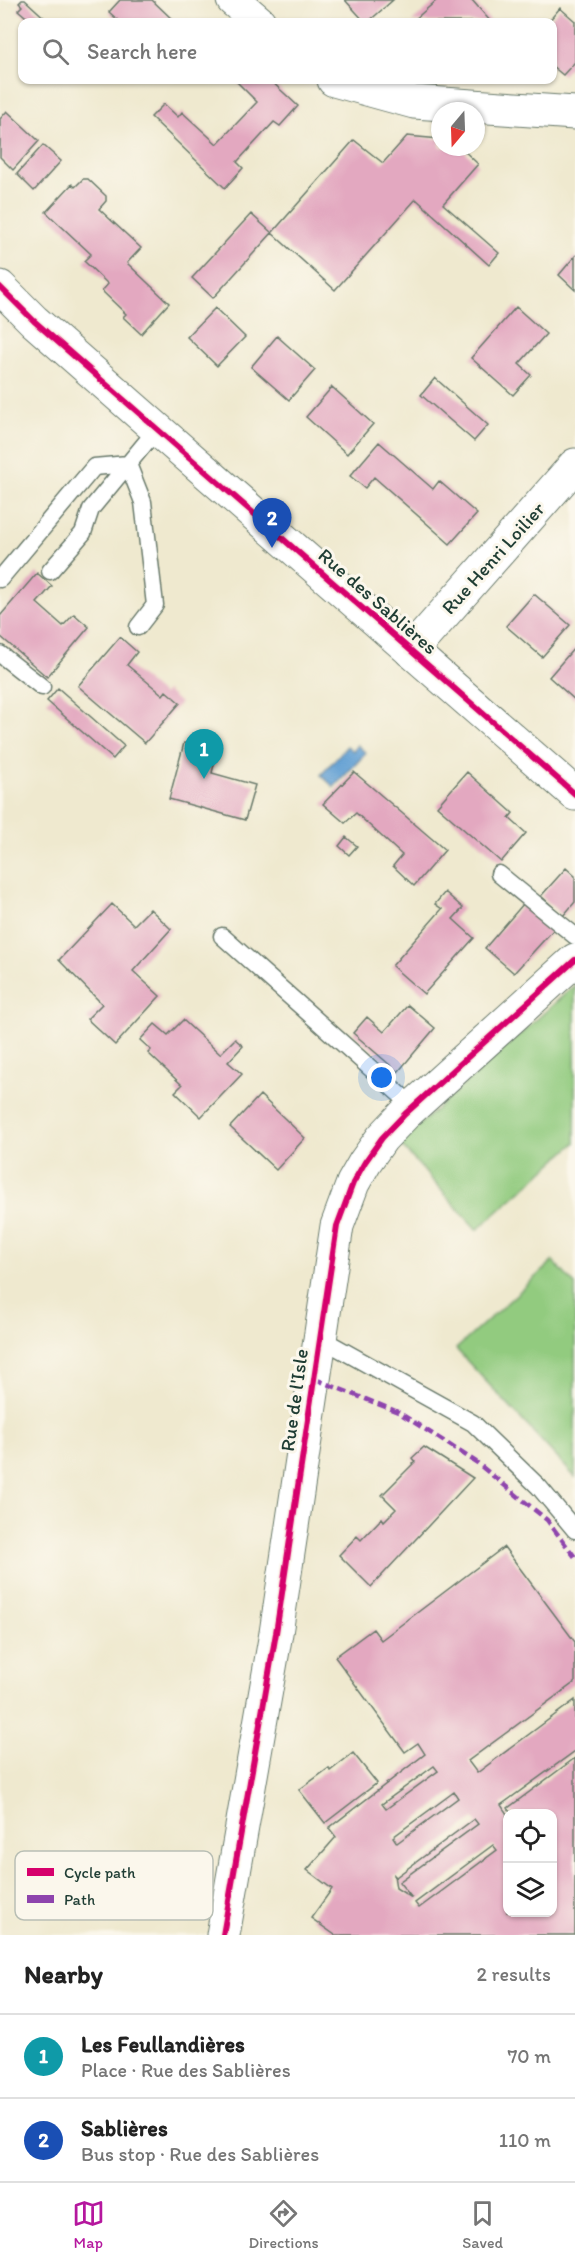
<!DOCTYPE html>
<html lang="en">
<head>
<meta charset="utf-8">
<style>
	body { margin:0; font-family:Itim,sans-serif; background:#f2f2f2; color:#222 }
	.controls { position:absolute; right:18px; bottom:18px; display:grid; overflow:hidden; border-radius:12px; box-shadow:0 2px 4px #0004 }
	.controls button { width:54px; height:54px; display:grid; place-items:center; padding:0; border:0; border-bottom:2px solid #e0e0e0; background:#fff; color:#222; font:30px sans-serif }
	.compass { position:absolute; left:431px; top:102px; width:54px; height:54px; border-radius:50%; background:#fff; box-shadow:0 2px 4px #0004; rotate:199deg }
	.you { position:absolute; left:382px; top:1078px; width:21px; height:21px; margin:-15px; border:4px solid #fff; border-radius:50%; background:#1a73e8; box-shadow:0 0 0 9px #1a73e833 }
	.badge { display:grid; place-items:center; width:39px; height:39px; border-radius:50%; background:#b5179e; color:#fff; font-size:20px; font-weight:700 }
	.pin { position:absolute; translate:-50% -50px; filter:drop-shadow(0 2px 3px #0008) }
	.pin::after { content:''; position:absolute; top:32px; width:21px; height:18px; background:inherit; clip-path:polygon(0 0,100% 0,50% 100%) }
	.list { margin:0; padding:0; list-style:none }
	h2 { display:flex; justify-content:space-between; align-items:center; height:78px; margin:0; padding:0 24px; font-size:26px }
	h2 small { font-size:20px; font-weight:400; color:#767676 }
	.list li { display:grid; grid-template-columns:39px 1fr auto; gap:18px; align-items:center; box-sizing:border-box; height:84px; padding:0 24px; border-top:2px solid #e0e0e0 }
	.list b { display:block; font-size:22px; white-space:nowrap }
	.list p { margin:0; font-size:20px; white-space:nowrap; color:#767676 }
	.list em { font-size:20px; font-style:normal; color:#767676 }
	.icon { flex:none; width:33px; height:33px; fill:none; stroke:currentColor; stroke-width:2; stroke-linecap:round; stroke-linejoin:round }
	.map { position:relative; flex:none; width:575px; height:1935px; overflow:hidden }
	.search { position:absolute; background:#fff; box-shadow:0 2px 4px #0004; left:18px; right:18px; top:18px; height:66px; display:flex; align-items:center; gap:15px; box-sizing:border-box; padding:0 21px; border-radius:12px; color:#767676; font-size:22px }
	.sheet { height:246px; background:#fff }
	nav { display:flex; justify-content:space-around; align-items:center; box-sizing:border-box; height:84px; border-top:2px solid #e0e0e0; background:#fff; font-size:16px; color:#767676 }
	nav a { display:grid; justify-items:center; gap:3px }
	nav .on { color:#b5179e }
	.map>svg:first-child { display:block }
	.green { fill:#92cb7f; stroke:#58845a; stroke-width:1.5 }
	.water { fill:#619fd3; stroke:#406e84; stroke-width:1.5 }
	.building { fill:#e3a8c0; fill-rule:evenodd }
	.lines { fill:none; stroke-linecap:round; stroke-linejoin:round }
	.service-casing { stroke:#68796a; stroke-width:19 }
	.minor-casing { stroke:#68796a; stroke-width:35 }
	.tertiary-casing { stroke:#68796a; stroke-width:35 }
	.service { stroke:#fff; stroke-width:16 }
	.minor { stroke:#fff; stroke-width:33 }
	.tertiary { stroke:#fff; stroke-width:33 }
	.quiet { stroke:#8e44ad; stroke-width:4.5; stroke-dasharray:9 4.5; stroke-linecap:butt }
	.cycleway-casing { stroke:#fbf7ec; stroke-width:10 }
	.cycleway { stroke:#d6006c; stroke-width:6 }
	.labels { text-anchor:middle; stroke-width:6; stroke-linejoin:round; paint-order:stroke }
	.street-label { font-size:20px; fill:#1f3d34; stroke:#fbf7ec }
	.key { fill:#fbf7ec; stroke:#b9bfb5; stroke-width:1.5 }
	.key-label { font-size:16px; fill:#1f3d34 }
</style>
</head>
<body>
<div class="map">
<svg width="575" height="1935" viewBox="0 0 575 1935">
	<rect width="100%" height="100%" fill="#fbf7ec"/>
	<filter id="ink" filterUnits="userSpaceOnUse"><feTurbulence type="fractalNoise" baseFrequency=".0167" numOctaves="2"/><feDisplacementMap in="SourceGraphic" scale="12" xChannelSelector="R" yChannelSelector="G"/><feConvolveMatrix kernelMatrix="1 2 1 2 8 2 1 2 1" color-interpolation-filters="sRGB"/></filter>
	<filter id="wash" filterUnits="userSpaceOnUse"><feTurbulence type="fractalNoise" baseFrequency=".008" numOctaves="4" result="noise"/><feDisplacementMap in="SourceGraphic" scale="24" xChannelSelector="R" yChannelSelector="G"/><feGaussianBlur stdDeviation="1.35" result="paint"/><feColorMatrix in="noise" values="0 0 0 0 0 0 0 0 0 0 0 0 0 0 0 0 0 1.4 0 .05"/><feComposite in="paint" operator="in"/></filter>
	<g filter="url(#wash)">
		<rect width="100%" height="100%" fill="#efe9cf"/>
		<path class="green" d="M575 985V1143L477 1230 399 1143Z
			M553 1261 575 1285V1477L456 1349Z"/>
		<path class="water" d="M357 745 366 753 334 787 321 775 347 746 353 751Z"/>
		<g id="blocks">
			<path class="building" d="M22 0H25L49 22H32L18 10 22 6 19 3Z
				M120 0H152L175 22H120L109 12Z
				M345 0H393L368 22H365Z
				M437 0H472L491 22H412Z
				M560 8 575 21V62L563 75 552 66V22H548Z
				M235 80H270L298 106 280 126 274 122 237 162 243 168 225 188 151 117 164 104 178 117 182 112 217 144 257 102Z
				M7 111 39 141 13 170 0 157V119Z
				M407 136 440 139V147H460L478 164 443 204 499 253 489 265 416 199 335 290 272 233 354 140 383 163Z
				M43 145 61 161 34 191 17 174Z
				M83 179H88L106 196V201L99 209 141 248 127 263 169 303 141 334 123 317 126 314 102 291 108 284 84 261 91 254 46 212 72 184 75 187Z
				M251 214 272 233 213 298 192 278Z
				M575 256V290L559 275Z
				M516 307 546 334 519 364 531 375 513 395 471 358Z
				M215 308 245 337 217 366 187 337Z
				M277 336 315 370 289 400 251 367Z
				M435 378 488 425 474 441 421 395Z
				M332 387 373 424 347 454 306 417Z
				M379 442 433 489 439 481 477 514 450 544 374 477 365 488 350 476Z
				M37 573 52 586 37 603 63 626 74 614 89 627 47 677 0 636V616Z
				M534 594 570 625 542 657 506 626Z
				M120 637 137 652 127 665 163 695 166 691 180 703 145 743 78 686Z
				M575 647V700L549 677Z
				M58 688 124 746 113 759 47 701Z
				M184 743 217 752 212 773 255 785 245 820 169 799Z
				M354 772 445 850 414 886 393 866 402 855 356 813 345 823 323 804Z
				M467 772 513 813 509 818 526 833 501 862 437 806Z
				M346 837 357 846 349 855 339 846Z
				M566 868 575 876V902L563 916 541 896Z
				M445 892 463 908 453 919 474 938 424 994 392 966 442 909 435 904Z
				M524 903 554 929 514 973 485 948Z
				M112 904 134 925 150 909 171 929 133 971 160 996 115 1045 87 1019 102 1004 59 960Z
				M408 1005 435 1028 398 1072 353 1033 367 1017 384 1032Z
				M183 1020 220 1054 235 1039 243 1046 228 1062 242 1074 201 1117 175 1092 182 1085 148 1053 151 1050 140 1040 155 1024 168 1035Z
				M260 1095 305 1138 276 1170 230 1127Z
				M424 1447 473 1478 371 1587 339 1555 357 1536 361 1540 382 1518 384 1521 396 1509 382 1495 415 1462 412 1458Z
				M504 1547 575 1642V1682L468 1761 477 1773 575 1700V1751L501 1805 507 1814V1912H552V1814H512L508 1808 575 1758V1935H335L311 1918 332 1889 307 1870 336 1837 329 1828 425 1754 418 1743 405 1752 335 1657 373 1629 381 1640ZM434 1766 438 1771 386 1809 382 1804ZM454 1792 458 1798 397 1843 393 1837ZM474 1819 478 1824 399 1882 412 1898 396 1888 394 1875 396 1877ZM493 1845 497 1850 419 1908 415 1903Z
				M353 1753 377 1783 325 1823 299 1790 329 1768 330 1771Z"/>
		</g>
	</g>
	<g filter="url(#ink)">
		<use href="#blocks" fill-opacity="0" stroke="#68796a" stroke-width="1.5"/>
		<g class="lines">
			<g class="service-casing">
				<path id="service" d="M128 464 143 502 155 605 138 627
					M50 571 83 533 91 509 157 429
					M0 579 94 467 128 464
					M0 654 42 687
					M499 874 575 936
					M222 936 414 1107
					M320 1338 473 1423 539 1487 575 1530"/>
			</g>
			<g class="minor-casing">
				<path id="minor" d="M233 0 259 22
					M334 80 414 102 575 113
					M411 651 575 465
					M223 1935 276 1633 337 1226 353 1183 365 1162 382 1138 405 1114 575 960"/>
			</g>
			<g class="tertiary-casing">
				<path id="tertiary" d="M0 287 34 321 157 429 575 794"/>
			</g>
			<use href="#service" class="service"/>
			<use href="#minor" class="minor"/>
			<use href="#tertiary" class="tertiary"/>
			<path class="quiet" d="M315 1379 398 1412 476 1462 547 1520 575 1557"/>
			<g class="cycleway-casing">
				<path id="cycleway" d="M0 287 34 321 157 429 575 794
					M223 1935 276 1633 337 1226 353 1183 365 1162 382 1138 405 1114 575 960"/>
			</g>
			<use href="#cycleway" class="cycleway"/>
		</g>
	</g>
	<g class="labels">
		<g class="street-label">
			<text transform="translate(493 558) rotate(-48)" y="7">Rue Henri Loilier</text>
			<text transform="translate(378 601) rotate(41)" y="7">Rue des Sablières</text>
			<text transform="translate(294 1400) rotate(-82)" y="7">Rue de l'Isle</text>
		</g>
	</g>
	<rect x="15" y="1851" width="198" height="69" rx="9" class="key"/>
	<rect x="27" y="1868" width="27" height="8" fill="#d6006c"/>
	<rect x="27" y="1895" width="27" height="8" fill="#8e44ad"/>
	<g class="key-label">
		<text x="64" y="1878">Cycle path</text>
		<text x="64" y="1905">Path</text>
	</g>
</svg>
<div class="controls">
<button><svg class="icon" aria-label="locate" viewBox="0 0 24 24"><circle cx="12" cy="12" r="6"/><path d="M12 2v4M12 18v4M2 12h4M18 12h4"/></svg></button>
<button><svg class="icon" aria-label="layers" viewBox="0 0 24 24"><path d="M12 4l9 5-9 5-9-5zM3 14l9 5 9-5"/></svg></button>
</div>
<svg class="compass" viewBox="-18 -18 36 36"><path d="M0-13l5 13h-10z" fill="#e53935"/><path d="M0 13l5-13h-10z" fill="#767676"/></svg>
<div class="you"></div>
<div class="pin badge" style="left:204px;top:779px;background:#0f9aa8">1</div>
<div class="pin badge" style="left:272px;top:548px;background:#1a4fb4">2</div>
<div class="search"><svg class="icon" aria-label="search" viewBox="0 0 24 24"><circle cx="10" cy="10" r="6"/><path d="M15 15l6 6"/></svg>Search here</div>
</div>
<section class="sheet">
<h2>Nearby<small>2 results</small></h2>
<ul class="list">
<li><span class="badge" style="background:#0f9aa8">1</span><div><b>Les Feullandières</b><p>Place · Rue des Sablières</p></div><em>70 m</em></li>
<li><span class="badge" style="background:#1a4fb4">2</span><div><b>Sablières</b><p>Bus stop · Rue des Sablières</p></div><em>110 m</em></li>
</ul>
</section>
<nav>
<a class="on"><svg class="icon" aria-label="map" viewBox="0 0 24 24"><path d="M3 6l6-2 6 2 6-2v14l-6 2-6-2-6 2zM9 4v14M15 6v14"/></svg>Map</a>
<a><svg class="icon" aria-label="directions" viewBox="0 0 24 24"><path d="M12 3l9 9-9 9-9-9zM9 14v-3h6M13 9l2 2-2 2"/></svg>Directions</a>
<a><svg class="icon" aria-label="saved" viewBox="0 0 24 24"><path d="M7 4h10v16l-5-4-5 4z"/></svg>Saved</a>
</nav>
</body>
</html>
